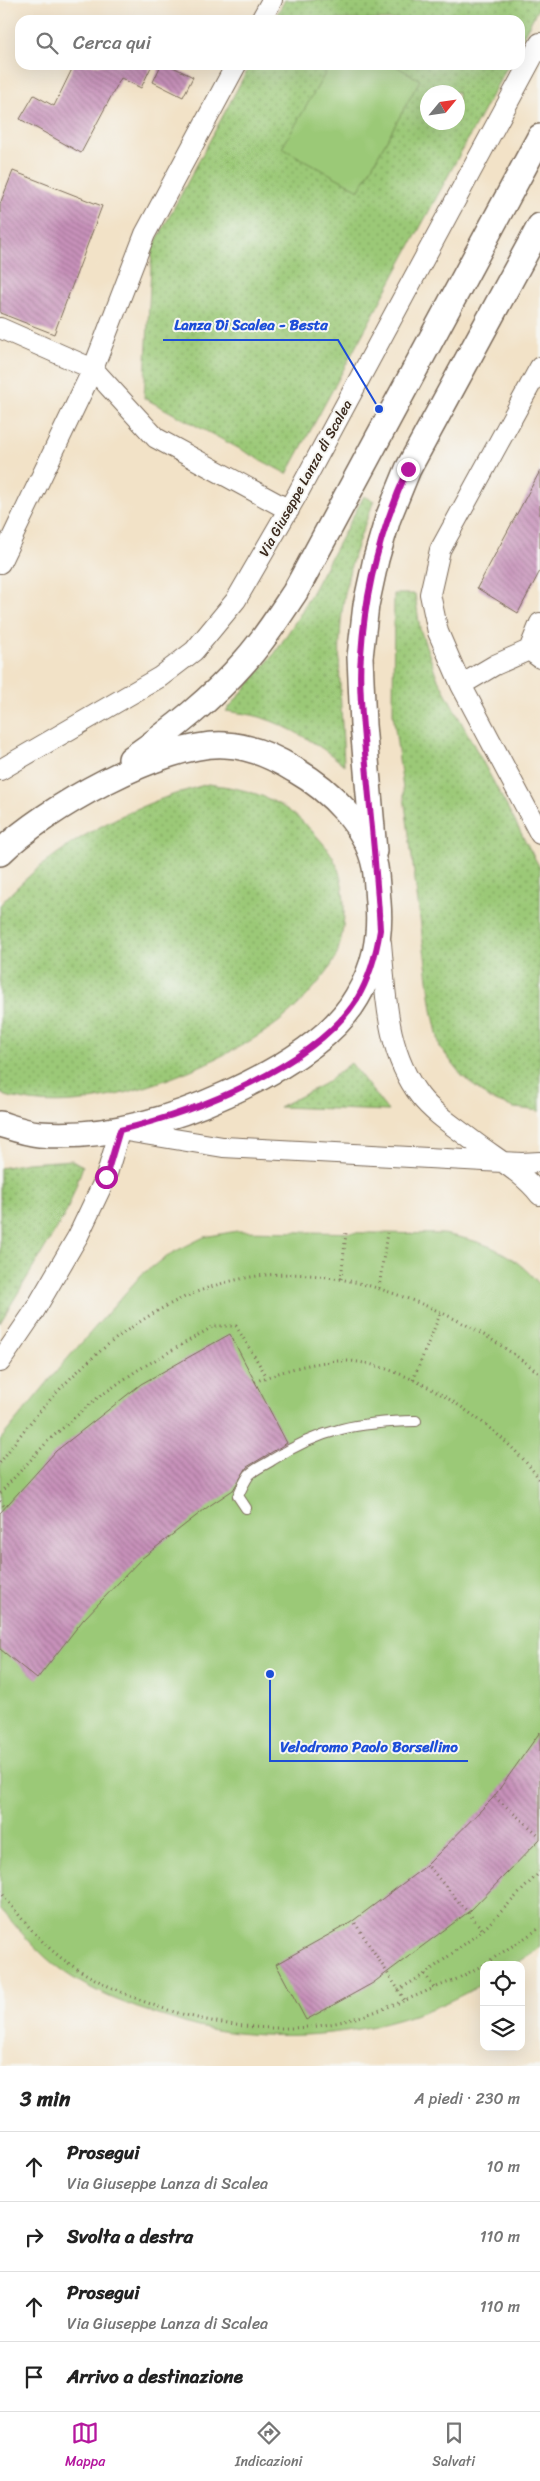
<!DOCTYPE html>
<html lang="it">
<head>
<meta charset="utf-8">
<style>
	body { margin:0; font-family:Sriracha,sans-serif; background:#f6f6f6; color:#222 }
	.controls { position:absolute; right:15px; bottom:15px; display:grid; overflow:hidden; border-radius:10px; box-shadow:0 5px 20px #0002 }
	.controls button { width:45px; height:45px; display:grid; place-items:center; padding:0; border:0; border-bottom:1px solid #e0e0e0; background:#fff; color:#222; font:25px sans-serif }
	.compass { position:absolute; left:420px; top:85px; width:45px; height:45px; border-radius:50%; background:#fff; box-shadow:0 5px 20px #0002; rotate:61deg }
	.stop { position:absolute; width:15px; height:15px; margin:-11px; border:4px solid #b5179e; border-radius:50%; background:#fff }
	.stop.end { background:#b5179e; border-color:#fff; box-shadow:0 1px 5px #0008 }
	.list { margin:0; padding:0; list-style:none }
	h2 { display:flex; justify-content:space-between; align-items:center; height:65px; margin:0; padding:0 20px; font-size:21px }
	h2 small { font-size:16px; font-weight:400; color:#767676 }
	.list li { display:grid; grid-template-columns:32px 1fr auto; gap:15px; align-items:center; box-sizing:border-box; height:70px; padding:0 20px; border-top:1px solid #e0e0e0 }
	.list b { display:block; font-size:19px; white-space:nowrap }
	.list p { margin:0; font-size:16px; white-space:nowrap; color:#767676 }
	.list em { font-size:16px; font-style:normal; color:#767676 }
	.icon { flex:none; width:28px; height:28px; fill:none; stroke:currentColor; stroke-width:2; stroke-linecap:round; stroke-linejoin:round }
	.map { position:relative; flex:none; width:540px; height:2066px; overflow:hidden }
	.search { position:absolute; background:#fff; box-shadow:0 5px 20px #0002; left:15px; right:15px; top:15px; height:55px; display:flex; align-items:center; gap:12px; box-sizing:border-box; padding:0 18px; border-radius:15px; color:#767676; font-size:19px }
	.sheet { height:345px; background:#fff }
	nav { display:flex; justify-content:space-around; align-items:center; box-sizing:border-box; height:70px; border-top:1px solid #e0e0e0; background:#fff; font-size:14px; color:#767676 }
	nav a { display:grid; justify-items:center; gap:2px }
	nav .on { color:#b5179e }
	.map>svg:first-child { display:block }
	.grass { fill:url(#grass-dots); stroke:#6b7a4a; fill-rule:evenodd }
	.pitch { fill:#9bc977; stroke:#6b7a4a }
	.building { fill:url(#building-back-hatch) }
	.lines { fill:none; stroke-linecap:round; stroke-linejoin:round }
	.service-casing { stroke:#7b6a59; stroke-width:12 }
	.minor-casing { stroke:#7b6a59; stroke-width:22 }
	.tertiary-casing { stroke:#7b6a59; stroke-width:28 }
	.path { stroke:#7b6a59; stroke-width:3; stroke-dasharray:1 4; stroke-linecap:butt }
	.service { stroke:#fff; stroke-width:10 }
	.minor { stroke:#fff; stroke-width:20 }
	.tertiary { stroke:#fff; stroke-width:25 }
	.route { stroke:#b5179e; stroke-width:6 }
	.labels { text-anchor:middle; stroke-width:4; stroke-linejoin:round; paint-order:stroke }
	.street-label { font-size:14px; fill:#3b2a1e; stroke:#f6f6f2 }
	.leader { fill:none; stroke:#1d4ed8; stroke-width:2 }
	.callout-dot { fill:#1d4ed8; stroke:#f6f6f2; stroke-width:2 }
	.callout-label { font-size:15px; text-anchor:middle; font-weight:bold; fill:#1d4ed8; stroke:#f6f6f2; stroke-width:4; stroke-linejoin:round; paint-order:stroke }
</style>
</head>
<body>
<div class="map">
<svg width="540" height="2066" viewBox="0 0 540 2066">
	<defs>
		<pattern id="grass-dots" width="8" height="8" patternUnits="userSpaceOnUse" patternTransform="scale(1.25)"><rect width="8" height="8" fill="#9bc977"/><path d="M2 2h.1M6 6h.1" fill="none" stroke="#80a361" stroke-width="1.8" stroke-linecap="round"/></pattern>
		<pattern id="building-back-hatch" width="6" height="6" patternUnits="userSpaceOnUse" patternTransform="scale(1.25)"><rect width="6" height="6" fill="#c791ba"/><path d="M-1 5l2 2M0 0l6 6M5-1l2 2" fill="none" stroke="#a37797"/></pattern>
	</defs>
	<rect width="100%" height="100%" fill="#f6f6f2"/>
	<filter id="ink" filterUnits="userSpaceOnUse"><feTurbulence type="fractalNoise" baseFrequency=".02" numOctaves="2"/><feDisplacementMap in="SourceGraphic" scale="10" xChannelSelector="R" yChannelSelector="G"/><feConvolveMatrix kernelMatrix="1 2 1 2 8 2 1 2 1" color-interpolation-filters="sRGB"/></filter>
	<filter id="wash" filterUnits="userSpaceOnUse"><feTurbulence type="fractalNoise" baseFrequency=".0096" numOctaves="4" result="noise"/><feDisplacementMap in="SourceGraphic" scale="20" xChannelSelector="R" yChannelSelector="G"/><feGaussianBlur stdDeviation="1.12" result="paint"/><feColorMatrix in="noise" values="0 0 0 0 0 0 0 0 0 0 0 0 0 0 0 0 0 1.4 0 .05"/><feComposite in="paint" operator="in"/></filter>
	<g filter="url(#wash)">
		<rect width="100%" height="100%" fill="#f2e2c7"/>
		<path class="grass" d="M285 0H540V5L520 42V20H274Z
			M250 65H508L287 474 144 398 152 249ZM428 92H458V122H428Z
			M364 496 374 501C363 529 351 558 346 588 334 646 342 707 344 765 320 745 291 727 260 717 250 714 237 713 226 711L275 653 299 616Z
			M394 594H415L420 629 437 677 540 868V1111L514 1108 490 1099 462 1076 440 1047 432 1010 393 713Z
			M208 784C259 790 288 802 322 842 338 860 343 880 344 904 345 921 341 951 331 966 312 993 287 1019 258 1036 199 1072 95 1114 25 1100 17 1098 7 1098 0 1093V905C54 844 130 805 208 784Z
			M351 1063 388 1111 279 1107 324 1084Z
			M72 1160 83 1166 67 1211 0 1323V1168L27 1163Z"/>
		<path class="pitch" d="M330 65H394L420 80 359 190 282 148Z
			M237 1231 443 1234C484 1241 513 1252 540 1285V1947L514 1965H484V1983C401 2032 302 2045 209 2029 194 2027 179 2021 165 2017 129 2006 92 1992 61 1970 38 1953 19 1930 0 1908V1440L61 1366 142 1274 174 1252 204 1237Z"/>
		<g id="blocks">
			<path class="building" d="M74 65H152L141 88 121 78 81 153 20 119 34 95 54 106Z
				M161 65H169L193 77 183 97 153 82Z
				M13 171 102 206 54 334 0 313V204Z
				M540 471V571L518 613 477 588Z
				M230 1334 287 1443 247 1467 233 1490 209 1506 141 1559 83 1620 37 1679 0 1649V1513L56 1451 141 1384Z
				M540 1732V1839L471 1910 373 1983 306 2020 276 1964 350 1923 426 1866 493 1798Z"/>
		</g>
	</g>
	<g filter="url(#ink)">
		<use href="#blocks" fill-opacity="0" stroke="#7b6a59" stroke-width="1"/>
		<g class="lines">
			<g class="service-casing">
				<path id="service" d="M246 1508 238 1496C241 1489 245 1481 249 1475 254 1469 265 1465 272 1460 321 1429 358 1422 416 1421"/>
			</g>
			<g class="minor-casing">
				<path id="minor" d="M261 20 272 0
					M0 328 93 369 156 438 289 510
					M540 367 440 550 430 594 438 632 461 685 540 834
					M0 563 93 369 145 234 236 65
					M540 623 529 650 540 658
					M461 685 495 665 529 650
					M0 770 160 677 194 651 236 600 298 493 540 43
					M381 943C386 995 386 1052 420 1096 433 1113 455 1127 472 1140 495 1158 522 1172 540 1195
					M0 1362 32 1315 78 1236 106 1177 120 1130 223 1147 522 1163 540 1162"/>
			</g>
			<g class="tertiary-casing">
				<path id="tertiary" d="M131 759C172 730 212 699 245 661 264 640 279 616 295 592L540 137
					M374 851 363 725 360 657 366 605 376 559 388 518 408 469 540 226
					M0 853C43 810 164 741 225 745 250 746 274 757 295 770 330 790 367 826 375 867 377 879 377 891 378 902 381 937 375 967 357 997 332 1041 271 1074 227 1094 168 1121 104 1139 39 1134 26 1133 13 1128 0 1124"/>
			</g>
			<path class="path" d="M341 1279 346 1233
				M379 1288 387 1233
				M413 1380 441 1312
				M255 1382C282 1370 328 1357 358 1362 420 1371 505 1430 540 1480
				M0 1463C61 1375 154 1286 266 1275 314 1271 362 1281 406 1298 455 1316 499 1341 540 1374
				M0 1493 49 1440 96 1399 136 1371 214 1326H236L267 1377
				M0 1501 5 1507
				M495 1797 540 1836
				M429 1867 483 1930
				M0 1891C19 1916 42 1945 68 1963 135 2007 226 2034 307 2027 350 2024 395 2005 434 1988
				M355 1923 405 2000
				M425 1974 434 1988 457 1979 483 1965 540 1928
				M398 1990 425 1974 483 1930 540 1872"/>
			<use href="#service" class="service"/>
			<use href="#minor" class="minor"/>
			<use href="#tertiary" class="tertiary"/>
		</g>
	</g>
	<g class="lines" filter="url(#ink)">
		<path class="route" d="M106 1177 120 1130C195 1112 315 1066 357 999 370 977 376 955 380 930 377 871 370 812 365 753 363 721 358 687 361 655 365 591 381 528 408 469"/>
	</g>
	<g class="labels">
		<g class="street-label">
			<text transform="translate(305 478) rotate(-61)" y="5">Via Giuseppe Lanza di Scalea</text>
		</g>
	</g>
	<path class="leader" d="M379 409L338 340H163M270 1674L270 1761H468"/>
	<g class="callout-dot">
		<circle cx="379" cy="409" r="5"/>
		<circle cx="270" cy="1674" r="5"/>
	</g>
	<g class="callout-label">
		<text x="251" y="330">Lanza Di Scalea - Besta</text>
		<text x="369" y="1752">Velodromo Paolo Borsellino</text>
	</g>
</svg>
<div class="controls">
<button><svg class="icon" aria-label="locate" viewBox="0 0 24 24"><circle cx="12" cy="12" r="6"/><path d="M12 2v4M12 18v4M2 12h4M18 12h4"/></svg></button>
<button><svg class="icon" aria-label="layers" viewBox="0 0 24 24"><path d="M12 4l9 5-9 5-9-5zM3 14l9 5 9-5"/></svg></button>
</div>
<svg class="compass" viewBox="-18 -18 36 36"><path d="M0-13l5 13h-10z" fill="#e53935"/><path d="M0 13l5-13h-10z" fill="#767676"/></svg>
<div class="stop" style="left:106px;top:1177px"></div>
<div class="stop end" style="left:408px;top:469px"></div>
<div class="search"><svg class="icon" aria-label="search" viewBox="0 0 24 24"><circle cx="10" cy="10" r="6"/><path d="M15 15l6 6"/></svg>Cerca qui</div>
</div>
<section class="sheet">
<h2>3 min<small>A piedi · 230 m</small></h2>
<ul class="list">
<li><svg class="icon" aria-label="ahead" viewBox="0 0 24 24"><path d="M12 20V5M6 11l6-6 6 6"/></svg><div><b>Prosegui</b><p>Via Giuseppe Lanza di Scalea</p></div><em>10 m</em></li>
<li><svg class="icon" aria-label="right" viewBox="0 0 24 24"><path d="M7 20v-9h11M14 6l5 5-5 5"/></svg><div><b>Svolta a destra</b></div><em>110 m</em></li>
<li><svg class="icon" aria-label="ahead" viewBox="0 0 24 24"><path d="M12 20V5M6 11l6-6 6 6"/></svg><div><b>Prosegui</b><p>Via Giuseppe Lanza di Scalea</p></div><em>110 m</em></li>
<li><svg class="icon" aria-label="arrive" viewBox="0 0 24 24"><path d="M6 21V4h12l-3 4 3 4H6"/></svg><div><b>Arrivo a destinazione</b></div></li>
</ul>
</section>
<nav>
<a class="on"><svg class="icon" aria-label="map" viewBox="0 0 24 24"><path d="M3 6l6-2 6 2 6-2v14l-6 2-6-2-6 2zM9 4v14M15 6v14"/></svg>Mappa</a>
<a><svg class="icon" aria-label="directions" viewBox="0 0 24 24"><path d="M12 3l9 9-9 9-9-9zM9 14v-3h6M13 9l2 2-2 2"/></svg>Indicazioni</a>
<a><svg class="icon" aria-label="saved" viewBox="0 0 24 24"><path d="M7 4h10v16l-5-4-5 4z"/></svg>Salvati</a>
</nav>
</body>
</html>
